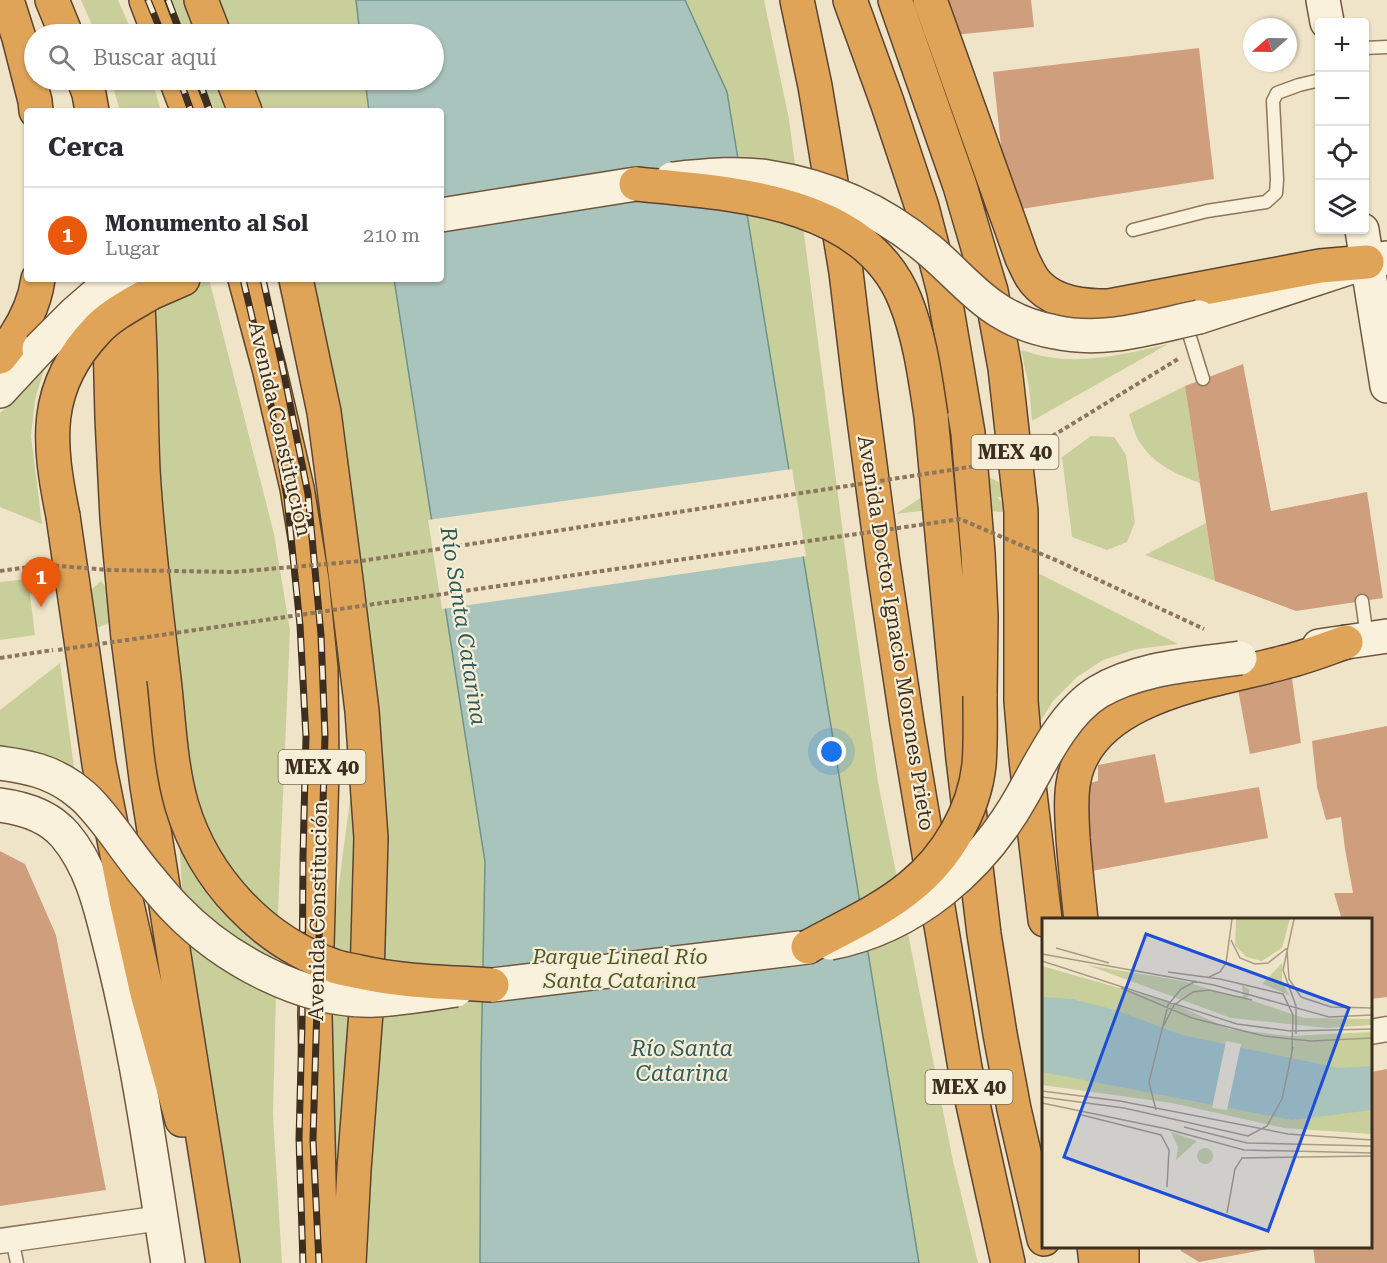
<!DOCTYPE html>
<html lang="es">
<head>
<meta charset="utf-8">
<style>
	body { margin:0; font-family:"Roboto Serif",serif; background:#f7f7f7; color:#2b2b33 }
	.controls { position:absolute; right:18px; top:18px; display:grid; overflow:hidden; border-radius:6px; box-shadow:0 2px 4px #0004 }
	.controls button { width:54px; height:54px; display:grid; place-items:center; padding:0; border:0; border-bottom:2px solid #e1e1e2; background:#fff; color:#2b2b33; font:30px sans-serif }
	.compass { position:absolute; left:1243px; top:18px; width:54px; height:54px; border-radius:50%; background:#fff; box-shadow:0 2px 4px #0004; rotate:250deg }
	.you { position:absolute; left:832px; top:752px; width:21px; height:21px; margin:-15px; border:4px solid #fff; border-radius:50%; background:#1a73e8; box-shadow:0 0 0 9px #1a73e833 }
	.badge { display:grid; place-items:center; width:39px; height:39px; border-radius:50%; background:#ea580c; color:#fff; font-size:20px; font-weight:700 }
	.pin { position:absolute; translate:-50% -50px; filter:drop-shadow(0 2px 3px #0008) }
	.pin::after { content:''; position:absolute; top:32px; width:21px; height:18px; background:inherit; clip-path:polygon(0 0,100% 0,50% 100%) }
	.list { margin:0; padding:0; list-style:none }
	h2 { display:flex; justify-content:space-between; align-items:center; height:78px; margin:0; padding:0 24px; font-size:26px }
	h2 small { font-size:20px; font-weight:400; color:#7c7c81 }
	.list li { display:grid; grid-template-columns:39px 1fr auto; gap:18px; align-items:center; box-sizing:border-box; height:96px; padding:0 24px; border-top:2px solid #e1e1e2 }
	.list b { display:block; font-size:22px; white-space:nowrap }
	.list p { margin:0; font-size:20px; white-space:nowrap; color:#7c7c81 }
	.list em { font-size:20px; font-style:normal; color:#7c7c81 }
	.icon { flex:none; width:33px; height:33px; fill:none; stroke:currentColor; stroke-width:2; stroke-linecap:round; stroke-linejoin:round }
	.map { position:relative; flex:none; width:1387px; height:1263px; overflow:hidden }
	.search { position:absolute; background:#fff; box-shadow:0 2px 4px #0004; left:24px; top:24px; width:420px; height:66px; display:flex; align-items:center; gap:15px; box-sizing:border-box; padding:0 21px; border-radius:33px; color:#7c7c81; font-size:22px }
	.panel { position:absolute; background:#fff; box-shadow:0 2px 4px #0004; left:24px; top:108px; width:420px; height:174px; border-radius:6px }
	.map>svg:first-child { display:block }
	.green { fill:#c9cf9b }
	.water { fill:#a9c4bc; stroke:#6f938a; stroke-width:1.5 }
	.pier { fill:#f0e4c8 }
	.building { fill:#cf9f7d }
	.lines { fill:none; stroke-linecap:round; stroke-linejoin:round }
	.lane-casing { stroke:#8d765c; stroke-width:15 }
	.street-casing { stroke:#8d765c; stroke-width:27 }
	.secondary-casing { stroke:#6f573f; stroke-width:36 }
	.highway-casing { stroke:#5b4430; stroke-width:36 }
	.path { stroke:#8d765c; stroke-width:4; stroke-dasharray:4.5 3; stroke-linecap:butt }
	.lane { stroke:#faf1dc; stroke-width:12 }
	.street { stroke:#faf1dc; stroke-width:24 }
	.secondary { stroke:#faf1dc; stroke-width:33 }
	.highway { stroke:#e0a458; stroke-width:33 }
	.rail-casing { stroke:#3d2e20; stroke-width:7 }
	.rail { stroke:#f7eed8; stroke-width:4.5; stroke-dasharray:14; stroke-linecap:butt }
	.secondary-bridge-casing { stroke:#6f573f; stroke-width:36; stroke-linecap:butt }
	.highway-bridge-casing { stroke:#5b4430; stroke-width:36; stroke-linecap:butt }
	.path-bridge { stroke:#8d765c; stroke-width:4; stroke-dasharray:4.5 3; stroke-linecap:butt }
	.secondary-bridge { stroke:#faf1dc; stroke-width:33 }
	.highway-bridge { stroke:#e0a458; stroke-width:33 }
	.labels { text-anchor:middle; stroke-width:4.5; stroke-linejoin:round; paint-order:stroke }
	.shield { fill:#f7eed8; stroke:#756857; stroke-width:1.5 }
	.shield-label { font-size:20px; font-weight:bold; fill:#3d2e20 }
	.street-label { font-size:21px; fill:#3d2e20; stroke:#f7eed8 }
	.park-label { font-size:21px; font-style:italic; fill:#4d5a26; stroke:#f7eed8 }
	.water-label { font-size:22px; font-style:italic; fill:#2f5d5a; stroke:#f7eed8 }
	.inset-road { fill:none; stroke:#a89b85; stroke-width:1.5 }
	.view { fill:#1d4ed8; fill-opacity:0.15; stroke:#1d4ed8; stroke-width:3 }
	.inset-edge { fill:none; stroke:#3d2e20; stroke-width:3 }
</style>
</head>
<body>
<div class="map">
<svg width="1387" height="1263" viewBox="0 0 1387 1263">
	<rect width="100%" height="100%" fill="#f0e4c8"/>
	<path class="green" d="M81 0H118L133 34H96Z
		M167 0H764L789 119 853 610 878 782 953 1161 978 1263H322L329 959 359 732 307 384 276 279H441V111H215L201 80H434V34H182Z
		M111 80H152L161 111H120Z
		M148 279H209L274 534 290 630 278 913 273 1114 282 1263H237L186 965 170 668 147 608 89 631 95 611 62 615 101 581 115 598Z
		M1168 344 1032 421 1029 387 1021 350C1030 352 1039 356 1048 357 1088 364 1129 353 1168 344Z
		M48 356 35 400 31 436 42 524 0 507V413L24 392Z
		M1185 386 1200 483C1174 473 1154 465 1139 441 1134 433 1132 423 1129 414Z
		M1091 436 1114 437 1126 455 1135 522 1127 542 1107 550 1072 537 1062 457Z
		M985 475 1031 499 997 497 1012 513 952 507 896 514 943 483 979 490Z
		M1206 523 1215 581 1145 555Z
		M1034 571 1178 644 1137 649 1103 660 1077 677 1053 701 1035 730 1038 649Z
		M28 579 35 635 0 640V582Z
		M60 663 75 775 0 749V710Z"/>
	<path class="water" d="M356 0H685L727 92 919 1263H480L481 1066 485 862 394 279H441V111H369L365 80H434V34H360Z"/>
	<path class="pier" d="M792 469 806 556 442 609 428 520Z"/>
	<path class="building" d="M949 0H1031L1034 27 954 35Z
		M1199 48 1214 179 1008 211 993 72Z
		M1243 364 1271 511 1367 492 1383 598 1296 611 1215 581 1185 386Z
		M1291 671 1301 743 1250 754 1237 684Z
		M1387 726V997L1371 999V920H1342L1334 893H1353L1345 849 1341 817 1326 820 1317 787 1312 741Z
		M1155 754 1165 803 1259 787 1268 838 1086 872 1076 786 1098 781V765Z
		M0 851 25 864 56 935 106 1190 0 1206Z
		M1387 1069V1263H1315L1313 1246H1371V1072Z
		M1180 1246H1273V1248L1199 1262 1181 1251Z"/>
	<g class="lines">
		<g class="lane-casing">
			<path id="lane" d="M1364 48 1387 47
				M1133 230 1207 211 1266 202 1276 193 1277 180 1273 101 1277 93 1299 85 1320 80
				M1185 321 1203 379
				M1362 601 1367 638
				M12 1239 17 1263"/>
		</g>
		<g class="street-casing">
			<path id="street" d="M1370 1032 1387 1029
				M0 1241 161 1218"/>
		</g>
		<g class="secondary-casing">
			<path id="secondary" d="M1323 0 1327 22
				M441 215 636 184
				M1362 230 1387 386
				M1199 317 1367 262 1387 258
				M0 391 39 349
				M1319 646 1387 636
				M0 763C29 767 49 771 73 788
				M0 805C23 808 49 816 65 835 94 869 102 914 113 957 138 1058 152 1161 168 1263
				M492 985 808 947"/>
		</g>
		<g class="highway-casing">
			<path id="highway" d="M7 0 19 38 35 101 36 111
				M52 0 66 34
				M146 0 159 34
				M201 0 214 34
				M797 0 815 86 846 272 860 389 883 563 907 723 965 1068 1008 1263
				M850 0 887 102 922 207 944 292 968 433 978 553 981 616 980 696
				M895 0 960 186 979 251 991 291 1005 368 1021 511V701L1026 760 1045 920
				M930 0 1022 258C1027 268 1031 279 1039 286 1057 304 1085 306 1109 306L1320 266 1367 262
				M84 80 89 94 92 111
				M176 80 188 111
				M233 80 245 111
				M136 279C142 343 140 407 143 470 147 540 156 610 164 679
				M245 279 269 368 297 488 312 580 321 669 322 770 315 1015 321 1263
				M296 279 324 412 345 572 362 711 371 838 366 1012 354 1170 349 1263
				M151 293 183 279
				M109 296 112 418 117 518 128 638 147 786 223 1263
				M0 357C19 334 34 309 38 279
				M931 416 963 759 984 934 1000 1034 1014 1109 1044 1239
				M63 516 99 764 126 900 147 993 182 1120
				M1081 920C1078 892 1075 865 1073 838 1072 818 1070 798 1074 779 1091 694 1217 681 1285 662 1306 657 1326 649 1346 642
				M1094 1246 1096 1263
				M1122 1246V1263"/>
		</g>
		<path class="path" d="M1046 440 1178 359
			M1060 562 1204 629
			M0 571 43 565
			M0 658 53 650"/>
		<use href="#lane" class="lane"/>
		<use href="#street" class="street"/>
		<use href="#secondary" class="secondary"/>
		<use href="#highway" class="highway"/>
		<g class="rail-casing">
			<path id="rail" d="M148 0 162 34
				M168 0 181 34
				M180 80 191 111
				M199 80 210 111
				M243 279 266 376 287 498 300 625 306 737 303 855 302 1024 299 1139 303 1263
				M263 279 285 379 308 494 321 635 325 736 313 1140 319 1263"/>
		</g>
		<use href="#rail" class="rail"/>
		<g class="secondary-bridge-casing">
			<path id="secondary-bridge" d="M672 179C703 176 737 172 768 177 827 186 882 211 928 249 950 267 969 290 992 306 1010 319 1033 328 1055 332 1104 343 1152 327 1199 317
				M39 349 75 313 98 293 122 279
				M73 788C79 793 85 797 90 803 112 826 128 854 149 878 158 889 167 900 176 909 224 959 304 1003 375 1000 402 999 429 994 456 990
				M830 943C914 927 982 868 1023 794 1042 760 1064 713 1098 692 1140 667 1193 665 1240 658"/>
		</g>
		<g class="highway-bridge-casing">
			<path id="highway-bridge" d="M636 184C728 193 865 199 905 300 920 337 925 377 931 416
				M63 516C48 442 42 388 97 330 112 314 133 304 151 293
				M164 679C169 721 170 765 182 806 204 879 262 941 334 966 342 969 351 970 360 972 403 982 448 982 492 985
				M808 947C840 929 883 910 911 886 947 857 974 811 979 765 981 742 980 718 980 696"/>
		</g>
		<path class="path-bridge" d="M47 565 110 570 234 572 361 561 983 465 1046 440
			M58 650 960 519 1060 562"/>
		<use href="#secondary-bridge" class="secondary-bridge"/>
		<use href="#highway-bridge" class="highway-bridge"/>
	</g>
	<g class="labels">
		<g class="shield">
			<rect x="971.5" y="435" width="87" height="34" rx="4.5"/>
			<rect x="278.5" y="750" width="87" height="34" rx="4.5"/>
			<rect x="925.5" y="1070" width="87" height="34" rx="4.5"/>
		</g>
		<g class="shield-label">
			<text x="1015" y="459">MEX 40</text>
			<text x="322" y="774">MEX 40</text>
			<text x="969" y="1094">MEX 40</text>
		</g>
		<g class="street-label">
			<text transform="translate(280 429) rotate(77)" y="7">Avenida Constitución</text>
			<text transform="translate(896 633) rotate(81)" y="7">Avenida Doctor Ignacio Morones Prieto</text>
			<text transform="translate(318 911) rotate(-89)" y="7">Avenida Constitución</text>
		</g>
		<g class="park-label">
			<text x="620" y="964">Parque Lineal Río<tspan x="620" dy="24">Santa Catarina</tspan></text>
		</g>
		<g class="water-label">
			<text transform="translate(464 626) rotate(81)" y="8">Río Santa Catarina</text>
			<text x="682" y="1056">Río Santa<tspan x="682" dy="25">Catarina</tspan></text>
		</g>
	</g>
	<g transform="translate(1042 918)">
		<rect width="330" height="330" fill="#f0e4c8"/>
		<path d="M194 1H248L240 30 220 43 204 39 193 27ZM240 45V63L247 77 220 66ZM45 47 141 63 190 78H201L200 67 208 72 205 81 262 100 330 101V107L285 110 189 100ZM0 48 133 86 187 111 248 118 330 114V216L242 210 130 185 0 167ZM129 214 155 223 134 242 136 229ZM155 238a8 8 0 1 1 16 0a8 8 0 1 1-16 0Z" fill="#c9cf9b"/>
		<path d="M0 79 30 81 73 92 140 117 297 150 330 148V192L250 202 0 154Z" fill="#a9c4bc"/>
		<path d="M184 123 199 126 185 192 170 190Z" fill="#f0e4c8"/>
		<path class="inset-road" d="M252 1 241 52 254 88V116M189 22 198 40 213 46 226 45 245 30M14 30 67 45M245 32 247 61 259 79 289 89 330 90M0 36 172 67 287 99 330 97M0 43 195 106 248 113 330 111M126 54 178 61 241 76 251 97 250 133M167 59 178 54 184 45 190 1M79 70 150 100 222 118 269 123 330 120M120 111 132 87 151 74 167 72 210 82M107 164 126 87 139 71 154 63M107 164 114 192M0 173 78 183 246 216 330 222M0 179 82 190 206 218 225 208 240 181M240 181 251 129M0 185 125 211 202 232 330 235M36 196 119 217 127 232 125 269M142 209 205 225 330 228M185 295 193 251 200 240 329 238"/>
		<path class="view" d="M104 16 307 90 226 313 22 239Z"/>
		<rect width="330" height="330" class="inset-edge"/>
	</g>
</svg>
<div class="controls">
<button>+</button>
<button>−</button>
<button><svg class="icon" aria-label="locate" viewBox="0 0 24 24"><circle cx="12" cy="12" r="6"/><path d="M12 2v4M12 18v4M2 12h4M18 12h4"/></svg></button>
<button><svg class="icon" aria-label="layers" viewBox="0 0 24 24"><path d="M12 4l9 5-9 5-9-5zM3 14l9 5 9-5"/></svg></button>
</div>
<svg class="compass" viewBox="-18 -18 36 36"><path d="M0-13l5 13h-10z" fill="#e53935"/><path d="M0 13l5-13h-10z" fill="#7c7c81"/></svg>
<div class="you"></div>
<div class="pin badge" style="left:41px;top:607px">1</div>
<div class="search"><svg class="icon" aria-label="search" viewBox="0 0 24 24"><circle cx="10" cy="10" r="6"/><path d="M15 15l6 6"/></svg>Buscar aquí</div>
<section class="panel">
<h2>Cerca<small></small></h2>
<ul class="list">
<li><span class="badge">1</span><div><b>Monumento al Sol</b><p>Lugar</p></div><em>210 m</em></li>
</ul>
</section>
</div>
</body>
</html>
